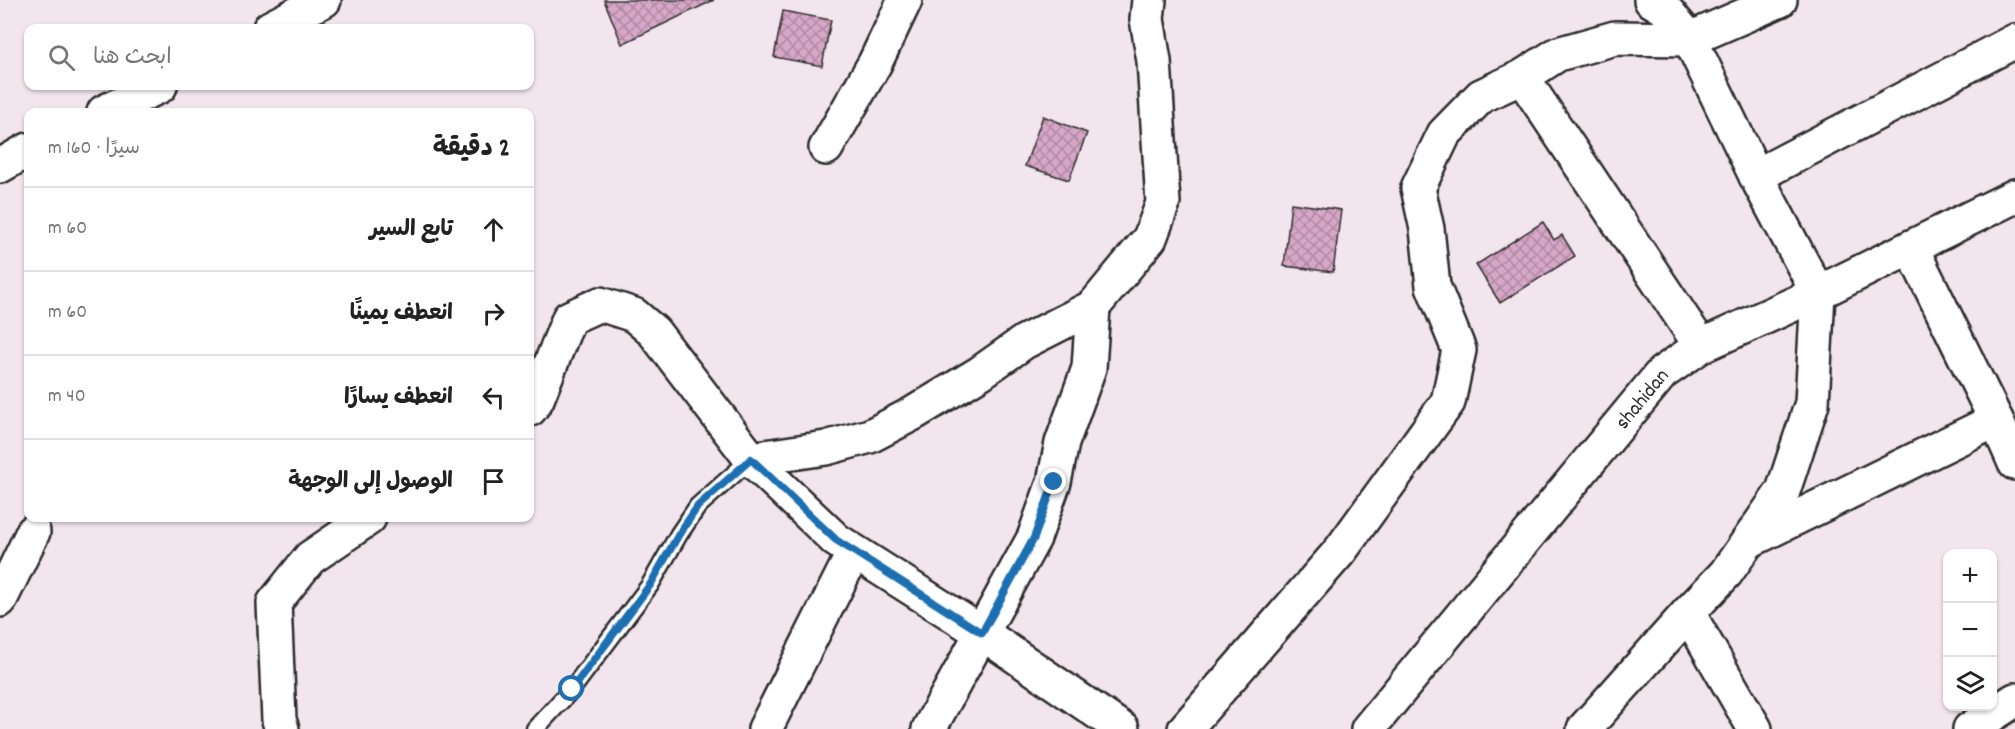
<!DOCTYPE html>
<html lang="ar">
<head>
<meta charset="utf-8">
<style>
	body { margin:0; font-family:Dekko,"Playpen Sans Arabic",sans-serif; background:#f6f6f6; color:#222; direction:rtl }
	.controls { position:absolute; right:18px; bottom:18px; display:grid; overflow:hidden; border-radius:12px; box-shadow:0 2px 4px #0004 }
	.controls button { width:54px; height:54px; display:grid; place-items:center; padding:0; border:0; border-bottom:2px solid #e0e0e0; background:#fff; color:#222; font:30px sans-serif }
	.stop { position:absolute; width:18px; height:18px; margin:-14px; border:4px solid #1f6fb2; border-radius:50%; background:#fff }
	.stop.end { background:#1f6fb2; border-color:#fff; box-shadow:0 2px 6px #0008 }
	.list { margin:0; padding:0; list-style:none }
	h2 { display:flex; justify-content:space-between; align-items:center; height:78px; margin:0; padding:0 24px; font-size:26px }
	h2 small { font-size:20px; font-weight:400; color:#767676 }
	.list li { display:grid; grid-template-columns:39px 1fr auto; gap:18px; align-items:center; box-sizing:border-box; height:84px; padding:0 24px; border-top:2px solid #e0e0e0 }
	.list b { display:block; font-size:22px; white-space:nowrap }
	.list em { font-size:20px; font-style:normal; color:#767676 }
	.icon { flex:none; width:33px; height:33px; fill:none; stroke:currentColor; stroke-width:2; stroke-linecap:round; stroke-linejoin:round }
	.map { position:relative; flex:none; width:2015px; height:729px; overflow:hidden; direction:ltr }
	.search { position:absolute; background:#fff; box-shadow:0 2px 4px #0004; left:24px; top:24px; width:510px; height:66px; display:flex; align-items:center; gap:15px; box-sizing:border-box; padding:0 21px; border-radius:12px; color:#767676; font-size:22px }
	.panel { position:absolute; background:#fff; box-shadow:0 2px 4px #0004; left:24px; top:108px; width:510px; height:414px; border-radius:12px; direction:rtl }
	.map>svg:first-child { display:block }
	.building { fill:url(#building-cross-hatch); stroke:#2b2b2b; stroke-width:1.5 }
	.lines { fill:none; stroke-linecap:round; stroke-linejoin:round }
	.service-casing { stroke:#2b2b2b; stroke-width:21 }
	.minor-casing { stroke:#2b2b2b; stroke-width:38 }
	.tertiary-casing { stroke:#2b2b2b; stroke-width:38 }
	.service { stroke:#fff; stroke-width:16 }
	.minor { stroke:#fff; stroke-width:33 }
	.tertiary { stroke:#fff; stroke-width:33 }
	.route { stroke:#1f6fb2; stroke-width:8 }
	.labels { text-anchor:middle; stroke-width:6; stroke-linejoin:round; paint-order:stroke }
	.street-label { font-size:21px; fill:#2b2b2b; stroke:#fff }
</style>
</head>
<body>
<div class="map">
<svg width="2015" height="729" viewBox="0 0 2015 729">
	<defs>
		<pattern id="building-cross-hatch" width="8" height="8" patternUnits="userSpaceOnUse" patternTransform="scale(1.5)"><rect width="8" height="8" fill="#d7a7c7"/><path d="M0 0l8 8M0 8l8-8" fill="none" stroke="#af88a2"/></pattern>
	</defs>
	<rect width="100%" height="100%" fill="#f3e5ee"/>
	<filter id="ink" filterUnits="userSpaceOnUse"><feTurbulence type="fractalNoise" baseFrequency=".0167" numOctaves="2"/><feDisplacementMap in="SourceGraphic" scale="12" xChannelSelector="R" yChannelSelector="G"/><feConvolveMatrix kernelMatrix="1 2 1 2 8 2 1 2 1" color-interpolation-filters="sRGB"/></filter>
	<g filter="url(#ink)">
		<path class="building" d="M604 0H714L622 44Z
			M783 11 831 20 822 66 774 57Z
			M1043 116 1087 133 1069 180 1025 166Z
			M1291 203 1341 210 1333 272 1284 266Z
			M1543 222 1554 240 1562 235 1575 256 1500 303 1476 265Z"/>
		<g class="lines">
			<g class="service-casing">
				<path id="service" d="M535 729 572 689 650 585 679 534 698 506 751 459"/>
			</g>
			<g class="minor-casing">
				<g id="minor">
					<path d="M270 28 324 0"/>
					<path d="M1522 77 1701 346"/>
					<path d="M104 112 160 86"/>
					<path d="M826 148 875 63 905 0"/>
					<path d="M0 166 28 150"/>
					<path d="M1756 176 2015 41"/>
					<path d="M1911 247 1996 420"/>
					<path d="M530 409 537 399 569 318 600 304 634 315 654 332 751 459 836 540 982 633"/>
					<path d="M751 459 826 448 870 436 914 413 980 373 1024 342 1093 307"/>
					<path d="M1751 540 1996 420 2015 463"/>
					<path d="M0 600 33 532"/>
					<path d="M1688 613 1755 729"/>
					<path d="M282 729 279 720 274 603 310 558 369 518"/>
					<path d="M765 729 854 552"/>
					<path d="M929 729 1034 538 1054 482 1062 443 1089 368 1093 307 1150 238 1163 203 1154 61 1147 19 1149 0"/>
					<path d="M1185 729 1340 551 1448 402 1459 350 1433 286 1427 229 1418 188 1444 134 1481 96 1522 77 1558 54 1615 38 1690 39 1780 0"/>
					<path id="s1" d="M1368 729 1662 373 1701 346 1818 293 2015 196"/>
					<path d="M1584 729 1688 613 1726 573 1783 491 1812 403 1818 293 1756 176 1690 39 1664 8 1651 0"/>
					<path d="M1970 729 2015 700"/>
				</g>
			</g>
			<g class="tertiary-casing">
				<path id="tertiary" d="M982 633 1122 729"/>
			</g>
			<use href="#service" class="service"/>
			<use href="#minor" class="minor"/>
			<use href="#tertiary" class="tertiary"/>
		</g>
	</g>
	<g class="lines" filter="url(#ink)">
		<path class="route" d="M572 689 650 585 679 534 698 506 751 459 836 540 982 633 1034 538 1054 482"/>
	</g>
	<g class="labels">
		<g class="street-label">
			<text dy="7" stroke="none"><textPath href="#s1" startOffset="429">shahidan</textPath></text>
		</g>
	</g>
</svg>
<div class="controls">
<button>+</button>
<button>−</button>
<button><svg class="icon" aria-label="layers" viewBox="0 0 24 24"><path d="M12 4l9 5-9 5-9-5zM3 14l9 5 9-5"/></svg></button>
</div>
<div class="stop" style="left:572px;top:689px"></div>
<div class="stop end" style="left:1054px;top:482px"></div>
<div class="search"><svg class="icon" aria-label="search" viewBox="0 0 24 24"><circle cx="10" cy="10" r="6"/><path d="M15 15l6 6"/></svg>ابحث هنا</div>
<section class="panel">
<h2>2 دقيقة<small>سيرًا · 160 m</small></h2>
<ul class="list">
<li><svg class="icon" aria-label="ahead" viewBox="0 0 24 24"><path d="M12 20V5M6 11l6-6 6 6"/></svg><div><b>تابع السير</b></div><em>60 m</em></li>
<li><svg class="icon" aria-label="right" viewBox="0 0 24 24"><path d="M7 20v-9h11M14 6l5 5-5 5"/></svg><div><b>انعطف يمينًا</b></div><em>60 m</em></li>
<li><svg class="icon" aria-label="left" viewBox="0 0 24 24"><path d="M17 20v-9H6M10 6l-5 5 5 5"/></svg><div><b>انعطف يسارًا</b></div><em>40 m</em></li>
<li><svg class="icon" aria-label="arrive" viewBox="0 0 24 24"><path d="M6 21V4h12l-3 4 3 4H6"/></svg><div><b>الوصول إلى الوجهة</b></div></li>
</ul>
</section>
</div>
</body>
</html>
